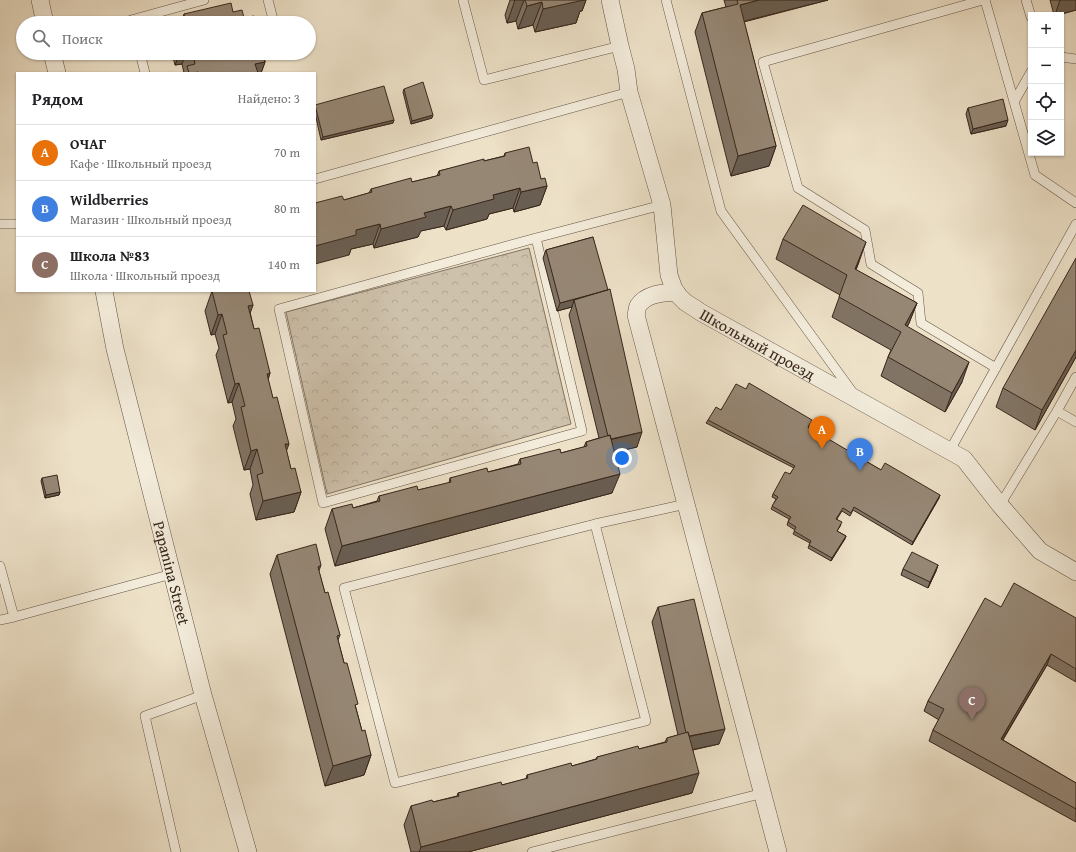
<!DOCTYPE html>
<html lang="ru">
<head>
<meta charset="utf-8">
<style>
	body { margin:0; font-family:"Gentium Book Plus",serif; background:#f6f6f6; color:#202124 }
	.controls { position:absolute; right:12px; top:12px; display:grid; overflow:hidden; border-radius:0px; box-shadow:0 1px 3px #0004 }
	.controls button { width:36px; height:36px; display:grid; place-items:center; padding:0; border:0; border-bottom:1px solid #e0e0e0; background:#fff; color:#202124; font:20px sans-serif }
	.you { position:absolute; left:622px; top:458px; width:14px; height:14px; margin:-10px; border:3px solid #fff; border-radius:50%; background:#1a73e8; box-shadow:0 0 0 6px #1a73e833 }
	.badge { display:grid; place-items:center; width:26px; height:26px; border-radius:50%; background:#d93025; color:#fff; font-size:13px; font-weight:700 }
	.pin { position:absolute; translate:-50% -33px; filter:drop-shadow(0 1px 2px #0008) }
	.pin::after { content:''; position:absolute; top:21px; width:14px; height:12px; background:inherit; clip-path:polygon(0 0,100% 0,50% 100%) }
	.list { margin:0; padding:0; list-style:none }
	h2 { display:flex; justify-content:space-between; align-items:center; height:52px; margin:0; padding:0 16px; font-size:17px }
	h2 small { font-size:13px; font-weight:400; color:#757577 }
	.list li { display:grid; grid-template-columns:26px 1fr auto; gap:12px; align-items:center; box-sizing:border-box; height:56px; padding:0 16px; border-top:1px solid #e0e0e0 }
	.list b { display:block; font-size:15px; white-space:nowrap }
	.list p { margin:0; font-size:13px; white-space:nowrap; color:#757577 }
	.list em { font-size:13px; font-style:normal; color:#757577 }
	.icon { flex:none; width:22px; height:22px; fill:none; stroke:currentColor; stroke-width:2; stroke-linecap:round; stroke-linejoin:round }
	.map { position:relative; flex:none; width:1076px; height:852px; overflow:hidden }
	.search { position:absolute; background:#fff; box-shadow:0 1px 3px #0004; left:16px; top:16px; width:300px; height:44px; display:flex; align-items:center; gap:10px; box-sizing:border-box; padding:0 14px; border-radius:22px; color:#757577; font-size:15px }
	.panel { position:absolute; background:#fff; box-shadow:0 1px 3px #0004; left:16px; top:72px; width:300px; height:220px; border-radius:0px }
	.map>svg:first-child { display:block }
	.forest { fill:url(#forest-crowns); stroke:#837463 }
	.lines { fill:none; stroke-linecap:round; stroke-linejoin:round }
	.service-casing { stroke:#655546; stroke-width:10 }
	.minor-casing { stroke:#655546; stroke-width:18 }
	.service { stroke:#f3ecdb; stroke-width:9 }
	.minor { stroke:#f3ecdb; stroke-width:17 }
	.wall { fill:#817465; stroke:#38261b }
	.shaded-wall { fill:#695e52; stroke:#38261b }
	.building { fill:#968775; stroke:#38261b }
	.labels { text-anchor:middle; stroke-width:3; stroke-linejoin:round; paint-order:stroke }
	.street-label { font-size:16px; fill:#38261b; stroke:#f3ecdb }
</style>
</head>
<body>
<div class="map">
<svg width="1076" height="852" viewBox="0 0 1076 852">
	<defs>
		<pattern id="forest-crowns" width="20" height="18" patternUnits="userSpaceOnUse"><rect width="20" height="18" fill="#cec1ab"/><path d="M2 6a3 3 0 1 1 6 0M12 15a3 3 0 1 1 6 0" fill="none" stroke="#b2a693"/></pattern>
	</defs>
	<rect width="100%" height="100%" fill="#ede1c8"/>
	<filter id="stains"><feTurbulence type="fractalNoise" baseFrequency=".005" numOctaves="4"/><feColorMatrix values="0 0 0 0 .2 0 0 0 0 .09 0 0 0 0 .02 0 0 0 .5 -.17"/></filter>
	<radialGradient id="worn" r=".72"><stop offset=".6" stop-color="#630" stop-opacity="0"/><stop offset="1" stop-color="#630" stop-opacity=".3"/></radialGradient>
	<path class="forest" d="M529 248 571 424 327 494 286 312Z"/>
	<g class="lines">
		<g class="service-casing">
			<path id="service" d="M268 0 274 23
				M463 0 484 80 620 46
				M666 0 721 211 853 393
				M983 0 763 62 798 188 865 230 871 264 918 293 921 323 996 368
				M985 0 1035 175 1076 203
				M1026 0 1031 17
				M132 23 131 20 204 0
				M140 53 145 73
				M283 53 284 55
				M1061 57 1076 59
				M1014 102 1031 72
				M315 179 629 92
				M0 224H17
				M536 238 582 431 323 503 279 309 536 238 662 205
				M1076 377 1057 411 1076 422
				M949 452 1076 224
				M1000 505 1057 411
				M595 524 646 721 395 783 344 588 595 524 686 504
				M0 566 14 617 172 574
				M0 620 14 617
				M176 852 145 716 203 695
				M532 852 763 793"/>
		</g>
		<g class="minor-casing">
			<g id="minor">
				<path d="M40 0 45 23"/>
				<path id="s1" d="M610 0 620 46 626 69 629 92 662 205 669 275 674 289 679 296 685 302 702 313 964 459 1000 505 1040 551 1076 572"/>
				<path d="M52 53 57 73"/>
				<path id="s2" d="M104 291 115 349 203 695 248 852"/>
				<path d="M676 292C664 293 646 293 638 306 637 308 637 312 636 315L778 852"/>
			</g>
		</g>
		<use href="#service" class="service"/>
		<use href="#minor" class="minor"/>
	</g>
	<path class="wall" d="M510 0H586L582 11H580L576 23 535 32 533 25 518 29 516 21 507 23 505 15Z
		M724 0H828L744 22 776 146 769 166 731 176 695 32 702 13 726 7Z
		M1050 0H1076V10L1058 15H1054Z
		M233 12 244 18 256 23H181L184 14Z
		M172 53H263L265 62 261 73H184L182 64 175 65Z
		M404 89 432 118 411 124 403 92Z
		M315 105 394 120 393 123 321 140 315 113Z
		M968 108 1006 126 971 134 966 114Z
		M505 153 533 163 541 179 547 186 540 205 514 212 513 208 489 214 487 219 446 230 444 226 420 231 418 237 374 248 373 244 351 249 349 255 344 200 369 193 371 189 412 182 437 176 439 171 484 161 504 156Z
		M593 237 637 447 614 452 612 493 335 566 325 529 332 509 353 508 377 501 379 496 418 490 449 483 450 478 488 472 518 464 520 459 561 453 584 447 586 442 599 438 569 315 572 307 557 311 543 258 546 250Z
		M783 239 859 262 856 270 917 303 909 323 907 327 962 382 945 412 881 376 888 357 891 350 832 317 840 295 776 259Z
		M212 291 253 305 250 312 254 329 270 373 268 380 291 469 301 492 294 512 256 520 250 494 253 485 250 469 244 470 233 426 236 419 232 402 228 403 216 355 219 348 215 334 211 335 205 311Z
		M1076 357 1035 430 996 407 1003 388Z
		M746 389 811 423 808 428 881 470 939 498 912 545 853 510 850 516 842 511 837 519 841 525 837 531 846 536 831 561 808 548 810 543 793 534 795 530 787 525 789 519 771 509 776 499 772 497 773 494 790 474 794 468 706 423 708 420Z
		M42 478 60 492 59 495 45 498 41 481Z
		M277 555 319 572 325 593 340 635 338 640 362 731 371 755 364 775 325 786 270 574Z
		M938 565 936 571 928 588 901 575 903 569Z
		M658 607 719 744 693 750 692 793 468 852H411L404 825 411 806 433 802 457 796 458 793 502 785 526 779 527 775 572 766 596 759 597 757 639 749 665 742 667 738 678 735 652 622Z
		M1001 607 1076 618V682L1047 665 1003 740 1076 783V822L929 741 933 730 939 720 924 711 928 701Z"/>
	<path class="shaded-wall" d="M515 0H524L516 21 507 23Z
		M578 0H586L582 11H580L576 23 535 32 543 9Z
		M759 0H828L733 24 740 5Z
		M1060 0H1076V10L1058 15H1055Z
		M542 2 533 25 518 29 527 6Z
		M180 53H186L182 64 175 65Z
		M265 62 261 73H252L255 64Z
		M433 115 432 118 411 124 412 121Z
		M394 120 393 123 321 140 323 137Z
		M1008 120 1006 126 971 134 973 129Z
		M776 146 769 166 731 176 738 156Z
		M547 186 540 205 514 212 521 192Z
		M520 188 513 208 489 214 487 219 446 230 453 210 493 195Z
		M451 206 444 226 421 231 418 237 374 248 381 229 424 213Z
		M380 224 373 244 351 249 349 255 315 264V246L356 230Z
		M866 242 859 262 847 288 855 269Z
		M608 290 605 298 574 300 572 307 557 311 560 303Z
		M917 303 909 323 897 345 905 325Z
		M253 305 246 325 248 306Z
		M222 314 215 334 211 335 218 315Z
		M1076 350V357L1035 430 1042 410Z
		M969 362 962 382 945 412 952 393Z
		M270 373 263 393 267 374Z
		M239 383 232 402 228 403 235 384Z
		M642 432 637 447 603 455 609 440Z
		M285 444H289L282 463Z
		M257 449 250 469 244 470 251 451Z
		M620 474 612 493 335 566 342 546Z
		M60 492 59 495 45 498 46 495Z
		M301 492 294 512 256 520 263 501Z
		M940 495 939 498 912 545 913 542Z
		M846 536 845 539 831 561 832 558Z
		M321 565 314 585 318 567Z
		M938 565 936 571 928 588 930 582Z
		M1051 654 1047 665 997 749 1001 739Z
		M725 729 719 744 681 752 687 737Z
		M371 755 364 775 325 786 333 766Z
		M699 773 692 793 468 852H419L421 847Z"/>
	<path class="building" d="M525 0H584L543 9 542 2 527 6Z
		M737 0H759L740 5 776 146 738 156 702 13 738 4Z
		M231 3 233 12 242 10 244 18 254 16 256 23H186L184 14Z
		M193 53H263L265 62 255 64 258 73H199L198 72 193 73H189L187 66 195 64Z
		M423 82 433 115 412 121 404 89Z
		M384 86 394 120 323 137 315 105Z
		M1003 99 1008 120 973 129 968 108Z
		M529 147 533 163 537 162 541 179 545 178 547 186 521 192 520 188 493 195 494 199 453 210 451 206 424 213 426 217 381 229 380 224 356 230V235L315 246V203L342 196 344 200 372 192 371 189 411 178 412 182 440 175 439 171 484 159V161L505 156V153Z
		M803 205 866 242 855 269 917 303 905 325 969 362 952 393 888 357 901 332 839 297 847 275 783 239Z
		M593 237 608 290 560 303 546 250Z
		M1076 258V350L1042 410 1003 388Z
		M610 289 642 432 611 439 610 435 608 436 574 300Z
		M212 291H249L253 305 248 306 254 329 259 328 270 373 267 374 273 398 277 397 289 444H285L291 469 295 468 301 492 263 501 257 475 263 473 257 449 251 451 241 407 245 406 239 383 235 384 223 335 227 334 222 314 218 315Z
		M749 383 812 420 808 427 881 470 885 463 940 495 913 542 854 507 851 513 843 508 836 519 842 522 837 531 846 536 832 558 809 545 811 541 794 531 796 527 788 522 791 517 772 506 778 497 773 494 785 472 790 474 795 466 708 420 716 407 721 410 736 384 746 389Z
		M610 435 620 474 342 546 332 509 352 504 353 508 380 501 379 496 417 486 418 490 451 482 450 478 487 468 488 472 521 464 520 459 560 449 561 453 587 446 586 442Z
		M57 475 60 492 46 495 42 478Z
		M316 544 321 565 318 567 325 593 328 592 340 635 337 636 344 663H347L358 704 355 705 362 731 365 730 371 755 333 766 277 555Z
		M912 552 938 565 930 582 903 569Z
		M1014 583 1076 618V669L1051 654 1001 739 1076 783V809L933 730 944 709 928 701 985 598 1001 607Z
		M694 599 725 729 689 736 688 732 686 733 658 607Z
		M688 732 699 773 421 847 411 806 432 800 433 802 459 796 458 793 501 782 502 785 528 778 527 775 571 763 572 766 597 759V757L638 746 639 749 667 742V738Z"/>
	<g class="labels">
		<g class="street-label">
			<text dy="6" stroke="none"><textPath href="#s1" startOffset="398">Школьный проезд</textPath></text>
			<text dy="6" stroke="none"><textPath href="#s2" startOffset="290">Papanina Street</textPath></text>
		</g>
	</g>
	<rect width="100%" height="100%" filter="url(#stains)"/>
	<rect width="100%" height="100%" fill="url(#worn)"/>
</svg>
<div class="controls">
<button>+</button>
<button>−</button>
<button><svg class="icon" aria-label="locate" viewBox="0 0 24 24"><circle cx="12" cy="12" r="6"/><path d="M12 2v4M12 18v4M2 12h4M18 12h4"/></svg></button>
<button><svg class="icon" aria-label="layers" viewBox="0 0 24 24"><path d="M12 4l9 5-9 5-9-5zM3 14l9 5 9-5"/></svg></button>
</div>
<div class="you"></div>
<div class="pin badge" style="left:822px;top:449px;background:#e8710a">A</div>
<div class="pin badge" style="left:860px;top:471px;background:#3f7fe0">B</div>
<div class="pin badge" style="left:972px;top:720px;background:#8d6e63">C</div>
<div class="search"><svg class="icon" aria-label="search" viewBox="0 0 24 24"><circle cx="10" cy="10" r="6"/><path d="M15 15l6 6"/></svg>Поиск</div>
<section class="panel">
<h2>Рядом<small>Найдено: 3</small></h2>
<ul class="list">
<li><span class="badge" style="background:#e8710a">A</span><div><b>ОЧАГ</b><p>Кафе · Школьный проезд</p></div><em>70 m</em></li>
<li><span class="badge" style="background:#3f7fe0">B</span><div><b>Wildberries</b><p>Магазин · Школьный проезд</p></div><em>80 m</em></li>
<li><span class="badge" style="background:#8d6e63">C</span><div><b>Школа №83</b><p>Школа · Школьный проезд</p></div><em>140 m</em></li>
</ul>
</section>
</div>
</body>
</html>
